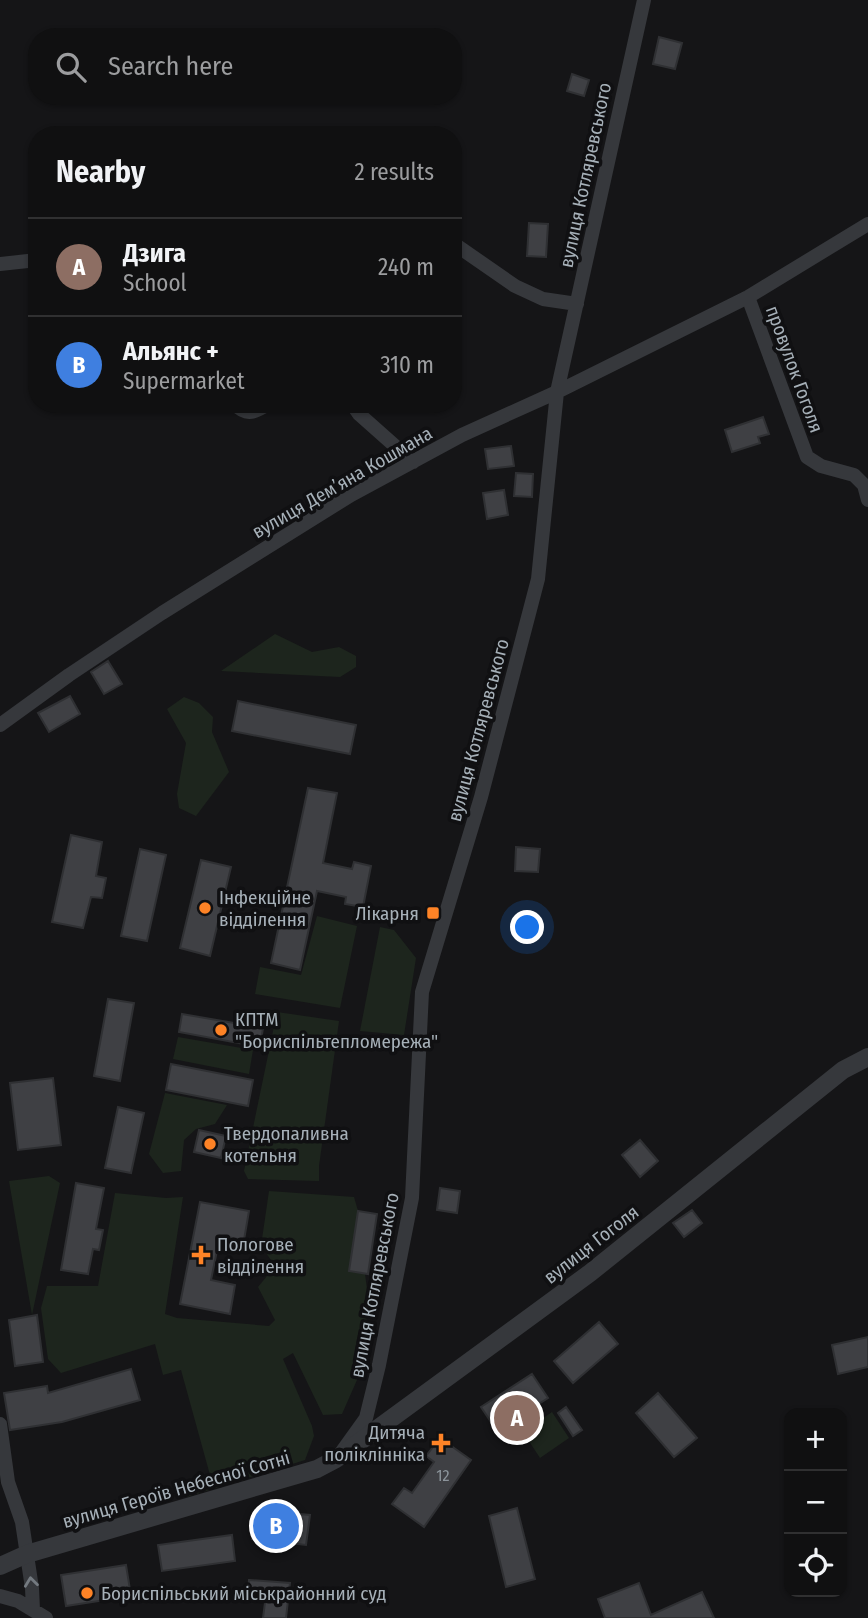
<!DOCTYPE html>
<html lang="en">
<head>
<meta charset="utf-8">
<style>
	body { margin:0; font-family:"Fira Sans Condensed",sans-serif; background:#1e1e1f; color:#f1f3f6 }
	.controls { position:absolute; right:21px; bottom:21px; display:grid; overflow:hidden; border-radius:14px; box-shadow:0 2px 5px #0004 }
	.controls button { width:63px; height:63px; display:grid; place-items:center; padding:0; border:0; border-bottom:2px solid #303031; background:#101011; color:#f1f3f6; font:35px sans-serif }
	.you { position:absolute; left:528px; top:928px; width:24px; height:24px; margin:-18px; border:5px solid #fff; border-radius:50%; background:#1a73e8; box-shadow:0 0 0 10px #1a73e833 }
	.badge { display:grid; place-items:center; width:46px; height:46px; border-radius:50%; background:#fe8326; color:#fff; font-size:23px; font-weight:700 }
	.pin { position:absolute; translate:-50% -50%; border:4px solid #fff; box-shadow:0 2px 7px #0006 }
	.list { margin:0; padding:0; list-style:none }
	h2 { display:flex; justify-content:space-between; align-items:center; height:91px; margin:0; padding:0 28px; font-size:30px }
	h2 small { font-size:23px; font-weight:400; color:#9c9d9f }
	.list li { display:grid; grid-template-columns:46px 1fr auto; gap:21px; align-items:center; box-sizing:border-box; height:98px; padding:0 28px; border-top:2px solid #303031 }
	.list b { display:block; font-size:26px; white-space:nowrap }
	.list p { margin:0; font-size:23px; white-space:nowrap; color:#9c9d9f }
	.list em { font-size:23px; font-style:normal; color:#9c9d9f }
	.icon { flex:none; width:38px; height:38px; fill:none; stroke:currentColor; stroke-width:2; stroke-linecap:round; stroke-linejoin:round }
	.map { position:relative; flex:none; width:868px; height:1618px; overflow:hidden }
	.search { position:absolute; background:#101011; box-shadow:0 2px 5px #0004; left:28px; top:28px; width:434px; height:77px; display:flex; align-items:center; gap:18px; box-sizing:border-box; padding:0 24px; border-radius:28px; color:#9c9d9f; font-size:26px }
	.panel { position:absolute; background:#101011; box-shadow:0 2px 5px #0004; left:28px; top:126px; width:434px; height:287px; border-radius:28px }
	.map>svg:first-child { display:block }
	.green { fill:#1d251d }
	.building { fill:#3f4044; stroke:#2f3033; stroke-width:2 }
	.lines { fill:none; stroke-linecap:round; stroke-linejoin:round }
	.minor { stroke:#36383c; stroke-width:14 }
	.tertiary { stroke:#36383c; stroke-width:18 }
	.oneway { stroke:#747a80 }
	.poi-dot { fill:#fe8326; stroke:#101012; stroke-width:2.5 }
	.labels { text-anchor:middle; stroke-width:7; stroke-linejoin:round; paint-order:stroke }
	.number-label { font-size:16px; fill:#8c949b }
	.street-label { font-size:19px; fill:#a6b0b8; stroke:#101012 }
	.poi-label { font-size:19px; fill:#a6b0b8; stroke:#101012; text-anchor:start }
</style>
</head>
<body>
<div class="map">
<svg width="868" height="1618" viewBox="0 0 868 1618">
	<rect width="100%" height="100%" fill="#151517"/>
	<path class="green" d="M275 634 312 652 339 647 356 656V667L340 677 221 671Z
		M184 697 199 703 213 717 212 732 229 772 196 816 179 808 177 794 186 743 167 709Z
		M317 916 357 926 340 1008 255 994 260 967 301 975Z
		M380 927 394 930 416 958 404 1035 360 1031Z
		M277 1012 339 1021 319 1166V1181L248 1179 244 1171Z
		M178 1037 253 1050 249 1074 173 1059Z
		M165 1093 227 1105 215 1124 196 1129 184 1140 181 1171 163 1173 149 1154Z
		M49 1176 60 1183 32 1315 9 1181Z
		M269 1191 354 1197 358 1211 349 1271 365 1274 369 1304 357 1380 342 1414 323 1415 293 1353 283 1359 312 1426 314 1436 305 1460 187 1497 183 1484 210 1475 181 1370 163 1375 155 1344 61 1373 48 1359 41 1308 47 1286H98L115 1193 166 1198 183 1197 165 1314 177 1318 269 1326 275 1320 258 1287 267 1276 271 1260 261 1246Z
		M552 1412 569 1438 540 1458 523 1432Z"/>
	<path class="building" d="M659 37 682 43 675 69 653 64Z
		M572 74 589 80 584 96 567 91Z
		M529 223 548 224 546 257 527 256Z
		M763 417 769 434 758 437 760 443 732 452 725 430Z
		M511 446 514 466 488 469 485 449Z
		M516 473 533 474 532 497 514 496Z
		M504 490 508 515 487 519 483 493Z
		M108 661 122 684 104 694 91 672Z
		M70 696 80 714 49 732 38 713Z
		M238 701 356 725 350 754 232 731Z
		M308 788 337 793 323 863 352 869 354 862 371 866 363 907 345 904 346 897 317 891 300 970 271 963Z
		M71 835 102 842 96 876 106 878 102 898 91 897 83 928 52 922Z
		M516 847 540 849 538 872 515 871Z
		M140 849 166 855 147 941 121 936Z
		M201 860 231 867 210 956 180 948Z
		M108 999 134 1003 120 1081 94 1076Z
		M182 1014 263 1028 260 1047 179 1032Z
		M171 1064 253 1080 248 1106 166 1090Z
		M53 1078 61 1145 18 1150 10 1083Z
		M118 1107 144 1113 131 1173 105 1168Z
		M199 1130 226 1136 221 1158 194 1152Z
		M640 1140 658 1161 640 1177 622 1155Z
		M76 1183 104 1188 96 1229 103 1230 99 1250 93 1249 88 1274 61 1270Z
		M440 1188 460 1191 457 1213 437 1210Z
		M200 1202 249 1211 244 1240 220 1236 211 1280 235 1285 230 1314 180 1304Z
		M692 1210 702 1223 684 1237 673 1223Z
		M358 1211 377 1214 368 1274 349 1271Z
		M37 1315 43 1362 15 1366 9 1320Z
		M599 1322 618 1344 573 1383 554 1361Z
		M868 1337V1367L838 1374 832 1345Z
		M131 1369 140 1400 62 1422 10 1430 4 1393 47 1386 48 1393Z
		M532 1374 548 1398 497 1431 481 1407Z
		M658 1393 697 1438 674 1457 636 1413Z
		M566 1407 582 1430 573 1436 558 1413Z
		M440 1438 471 1460 424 1527 392 1504 404 1488 412 1493 434 1462 426 1456Z
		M517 1508 535 1579 506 1587 489 1516Z
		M255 1510 310 1515 306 1545 252 1539Z
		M232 1535 235 1561 162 1571 158 1545Z
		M126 1565 131 1596 66 1606 61 1575Z
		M249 1580 290 1583 286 1618H263L266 1595 248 1594Z
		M639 1583 651 1615 702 1592 714 1618H605L598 1599Z"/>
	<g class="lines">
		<path class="minor" d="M453 243 515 286 543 299 577 304
			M0 264 37 260
			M748 297 807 457 821 466 854 475 864 485 868 500
			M235 404C246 417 256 412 268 404
			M352 404 359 414 413 462
			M0 725 69 675 162 613 351 495 462 435 557 392 748 297 868 224
			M0 1424 8 1482 22 1522 32 1588 33 1610
			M343 1450 366 1418 379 1365 412 1198 422 992 481 797 538 579 557 392 644 0
			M0 1596 18 1601 46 1618"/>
		<path class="tertiary" d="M0 1566 27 1554 317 1469 336 1459 590 1273 843 1070 868 1057"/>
	</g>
	<defs><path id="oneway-chevron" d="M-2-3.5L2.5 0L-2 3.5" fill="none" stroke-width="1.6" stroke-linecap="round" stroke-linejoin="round" transform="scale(1.75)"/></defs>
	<use class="oneway" href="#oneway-chevron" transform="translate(31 1582) rotate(-97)"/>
	<g class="poi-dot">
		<circle cx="205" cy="908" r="7"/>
		<rect x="426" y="906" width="14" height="14" rx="3.5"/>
		<circle cx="221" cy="1030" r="7"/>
		<circle cx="210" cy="1144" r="7"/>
		<path d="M197.5 1244.5h7v7h7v7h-7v7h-7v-7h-7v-7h7z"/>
		<path d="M437.5 1432.5h7v7h7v7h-7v7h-7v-7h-7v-7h7z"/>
		<circle cx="87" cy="1593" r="7"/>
	</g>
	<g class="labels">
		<g class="number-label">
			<text x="443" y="1481">12</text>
		</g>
		<g class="street-label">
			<text transform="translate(585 175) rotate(-78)" y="7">вулиця Котляревського</text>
			<text transform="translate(795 369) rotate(70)" y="7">провулок Гоголя</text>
			<text transform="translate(342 482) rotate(-30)" y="7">вулиця Демʼяна Кошмана</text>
			<text transform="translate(478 730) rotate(-75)" y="7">вулиця Котляревського</text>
			<text transform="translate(591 1244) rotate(-38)" y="7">вулиця Гоголя</text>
			<text transform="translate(374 1285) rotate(-79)" y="7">вулиця Котляревського</text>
			<text transform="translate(176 1489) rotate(-16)" y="7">вулиця Героїв Небесної Сотні</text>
		</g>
		<g class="poi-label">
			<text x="219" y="904">Інфекційне<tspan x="219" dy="22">відділення</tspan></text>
			<text x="419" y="920" text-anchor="end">Лікарня</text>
			<text x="235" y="1026">КПТМ<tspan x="235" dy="22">"Бориспільтепломережа"</tspan></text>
			<text x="224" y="1140">Твердопаливна<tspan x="224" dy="22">котельня</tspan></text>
			<text x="217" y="1251">Пологове<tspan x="217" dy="22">відділення</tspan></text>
			<text x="425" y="1439" text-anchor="end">Дитяча<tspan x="425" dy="22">поліклінніка</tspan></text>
			<text x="101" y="1600">Бориспільський міськрайонний суд</text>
		</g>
	</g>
</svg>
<div class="controls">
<button>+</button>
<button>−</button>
<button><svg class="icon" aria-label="locate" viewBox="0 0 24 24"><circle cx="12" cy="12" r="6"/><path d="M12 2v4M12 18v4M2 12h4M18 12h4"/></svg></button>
</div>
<div class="you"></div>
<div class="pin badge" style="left:517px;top:1418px;background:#8d6e63">A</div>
<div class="pin badge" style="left:276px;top:1526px;background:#3f7fe0">B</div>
<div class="search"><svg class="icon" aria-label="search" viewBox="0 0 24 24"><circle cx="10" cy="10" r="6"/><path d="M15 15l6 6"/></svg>Search here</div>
<section class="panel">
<h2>Nearby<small>2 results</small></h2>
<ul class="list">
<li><span class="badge" style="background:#8d6e63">A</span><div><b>Дзига</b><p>School</p></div><em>240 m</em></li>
<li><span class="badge" style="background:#3f7fe0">B</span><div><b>Альянс +</b><p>Supermarket</p></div><em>310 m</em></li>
</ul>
</section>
</div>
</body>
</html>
